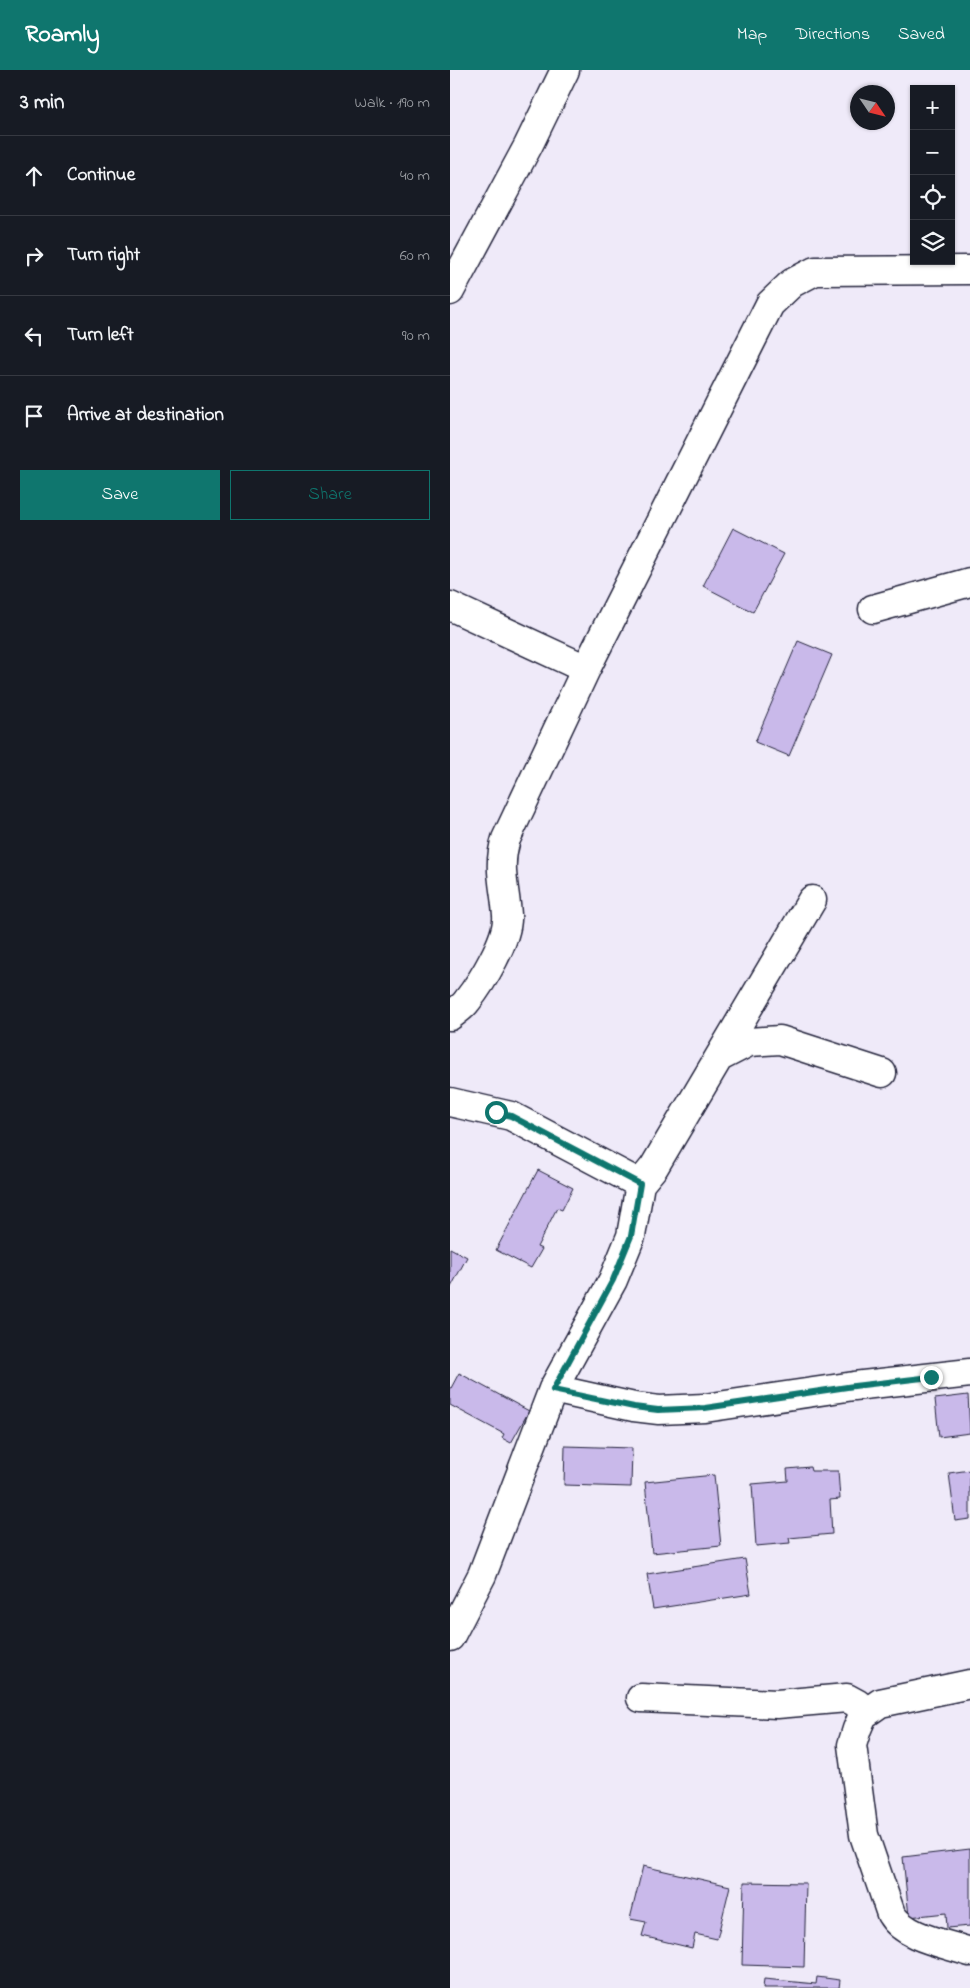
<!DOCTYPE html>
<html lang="en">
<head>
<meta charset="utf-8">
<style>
	body { margin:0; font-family:"Indie Flower",sans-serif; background:#20242c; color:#f1f3f6 }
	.controls { position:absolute; right:15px; top:15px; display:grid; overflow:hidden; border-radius:0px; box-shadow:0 1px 4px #0004 }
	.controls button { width:45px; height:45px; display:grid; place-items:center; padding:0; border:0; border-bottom:1px solid #363941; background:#171b24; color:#f1f3f6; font:25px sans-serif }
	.compass { position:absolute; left:400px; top:15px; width:45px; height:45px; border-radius:50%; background:#171b24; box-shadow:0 1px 4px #0004; rotate:125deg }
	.stop { position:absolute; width:15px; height:15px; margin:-11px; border:4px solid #0f766e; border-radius:50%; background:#fff }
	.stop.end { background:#0f766e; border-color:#fff; box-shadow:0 1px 5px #0008 }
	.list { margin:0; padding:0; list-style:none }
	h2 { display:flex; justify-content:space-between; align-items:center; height:65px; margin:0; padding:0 20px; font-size:21px }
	h2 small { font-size:16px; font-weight:400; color:#9ea1a6 }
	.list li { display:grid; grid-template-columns:32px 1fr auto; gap:15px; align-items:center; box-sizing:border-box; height:80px; padding:0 20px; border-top:1px solid #363941 }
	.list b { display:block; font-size:19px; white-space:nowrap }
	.list em { font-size:16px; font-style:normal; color:#9ea1a6 }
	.actions { display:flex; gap:10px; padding:15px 20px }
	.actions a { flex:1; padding:11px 0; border:1px solid #0f766e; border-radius:0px; text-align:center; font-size:18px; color:#0f766e }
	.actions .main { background:#0f766e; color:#fff }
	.icon { flex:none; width:28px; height:28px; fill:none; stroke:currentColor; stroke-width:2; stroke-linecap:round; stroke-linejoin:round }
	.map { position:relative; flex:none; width:520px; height:1918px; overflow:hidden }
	header { display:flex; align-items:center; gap:30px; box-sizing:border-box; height:70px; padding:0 25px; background:#0f766e; color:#fff }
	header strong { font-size:24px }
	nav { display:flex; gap:28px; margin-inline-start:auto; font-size:18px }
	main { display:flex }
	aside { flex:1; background:#171b24 }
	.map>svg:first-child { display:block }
	.building { fill:#c9b9ea; stroke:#22223b }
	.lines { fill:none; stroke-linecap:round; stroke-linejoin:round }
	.street-casing { stroke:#22223b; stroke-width:31 }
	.street { stroke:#fff; stroke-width:28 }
	.route { stroke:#0f766e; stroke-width:6 }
</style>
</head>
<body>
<header>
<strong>Roamly</strong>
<nav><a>Map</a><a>Directions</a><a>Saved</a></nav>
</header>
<main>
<aside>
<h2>3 min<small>Walk · 190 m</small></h2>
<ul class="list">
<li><svg class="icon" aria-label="ahead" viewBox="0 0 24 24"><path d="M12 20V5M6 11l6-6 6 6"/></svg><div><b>Continue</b></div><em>40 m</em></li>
<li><svg class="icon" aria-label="right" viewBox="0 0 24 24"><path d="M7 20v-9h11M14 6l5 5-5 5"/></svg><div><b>Turn right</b></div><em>60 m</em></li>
<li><svg class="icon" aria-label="left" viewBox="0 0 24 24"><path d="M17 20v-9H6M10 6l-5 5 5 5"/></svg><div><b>Turn left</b></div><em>90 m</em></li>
<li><svg class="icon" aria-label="arrive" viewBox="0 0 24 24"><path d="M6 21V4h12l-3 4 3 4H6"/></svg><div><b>Arrive at destination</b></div></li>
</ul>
<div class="actions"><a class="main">Save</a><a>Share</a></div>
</aside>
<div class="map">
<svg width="520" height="1918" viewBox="0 0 520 1918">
	<rect width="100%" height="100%" fill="#efeaf9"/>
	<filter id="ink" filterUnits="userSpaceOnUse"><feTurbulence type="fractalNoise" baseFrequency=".02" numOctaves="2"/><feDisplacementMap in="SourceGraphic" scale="10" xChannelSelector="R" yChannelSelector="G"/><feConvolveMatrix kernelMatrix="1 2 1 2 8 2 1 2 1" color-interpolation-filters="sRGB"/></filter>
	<g filter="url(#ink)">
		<path class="building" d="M283 458 334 484 303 542 253 516Z
			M348 571 382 585 339 686 305 672Z
			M88 1100 123 1118 112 1140 107 1138 87 1177 92 1179 81 1198 46 1180Z
			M0 1178 17 1187 0 1219Z
			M9 1303 79 1341 61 1373 52 1368 54 1364 0 1335V1320Z
			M518 1325 520 1363 489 1367 485 1329Z
			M115 1376 182 1378 181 1417 114 1415Z
			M360 1397 361 1401H388L390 1429 380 1430 382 1464 339 1468 340 1473 306 1476 302 1414 338 1411 337 1399Z
			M520 1400V1449L505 1451 499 1403Z
			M264 1405 271 1476 202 1483 195 1412Z
			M295 1489 301 1524 203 1539 197 1504Z
			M520 1779V1856L497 1858 496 1843 459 1847 453 1787Z
			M193 1796 280 1816 267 1869 245 1864 242 1878 192 1866 196 1852 180 1849Z
			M294 1812 356 1813 354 1897 292 1895Z
			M367 1907 390 1910 389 1918H313L314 1909 366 1914Z"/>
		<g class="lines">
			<g class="street-casing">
				<path id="street" d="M0 221 78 76 115 0
					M0 536 136 599
					M423 539 520 512
					M0 946C6 941 13 937 17 931 32 912 59 868 57 845 55 816 47 797 56 769L136 599 320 234 342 213 365 201 520 200
					M270 987 299 972 330 970 432 1003
					M0 1032 61 1046 190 1114
					M103 1319 184 1337 209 1340 255 1338 404 1316 520 1303
					M0 1567 32 1505 103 1319 163 1210 181 1166 190 1114 204 1097 362 830
					M520 1614 430 1633 413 1645 407 1659 402 1675 414 1765 441 1844C455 1868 494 1873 520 1882
					M191 1628 327 1634 397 1628 408 1634 413 1645"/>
			</g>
			<use href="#street" class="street"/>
		</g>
	</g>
	<g class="lines" filter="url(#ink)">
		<path class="route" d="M46 1042 61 1046 190 1114 181 1166 163 1210 103 1320 184 1337 208 1340 255 1338 404 1316 481 1307"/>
	</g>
</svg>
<div class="controls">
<button>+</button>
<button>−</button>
<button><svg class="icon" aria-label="locate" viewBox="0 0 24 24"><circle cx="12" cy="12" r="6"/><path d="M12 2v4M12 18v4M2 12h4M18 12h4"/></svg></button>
<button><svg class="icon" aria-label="layers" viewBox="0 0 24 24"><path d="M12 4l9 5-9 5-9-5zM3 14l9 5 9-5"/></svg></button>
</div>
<svg class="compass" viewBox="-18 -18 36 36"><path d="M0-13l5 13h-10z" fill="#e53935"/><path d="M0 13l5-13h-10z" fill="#9ea1a6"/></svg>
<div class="stop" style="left:46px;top:1042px"></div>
<div class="stop end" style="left:481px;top:1307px"></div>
</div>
</main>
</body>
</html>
